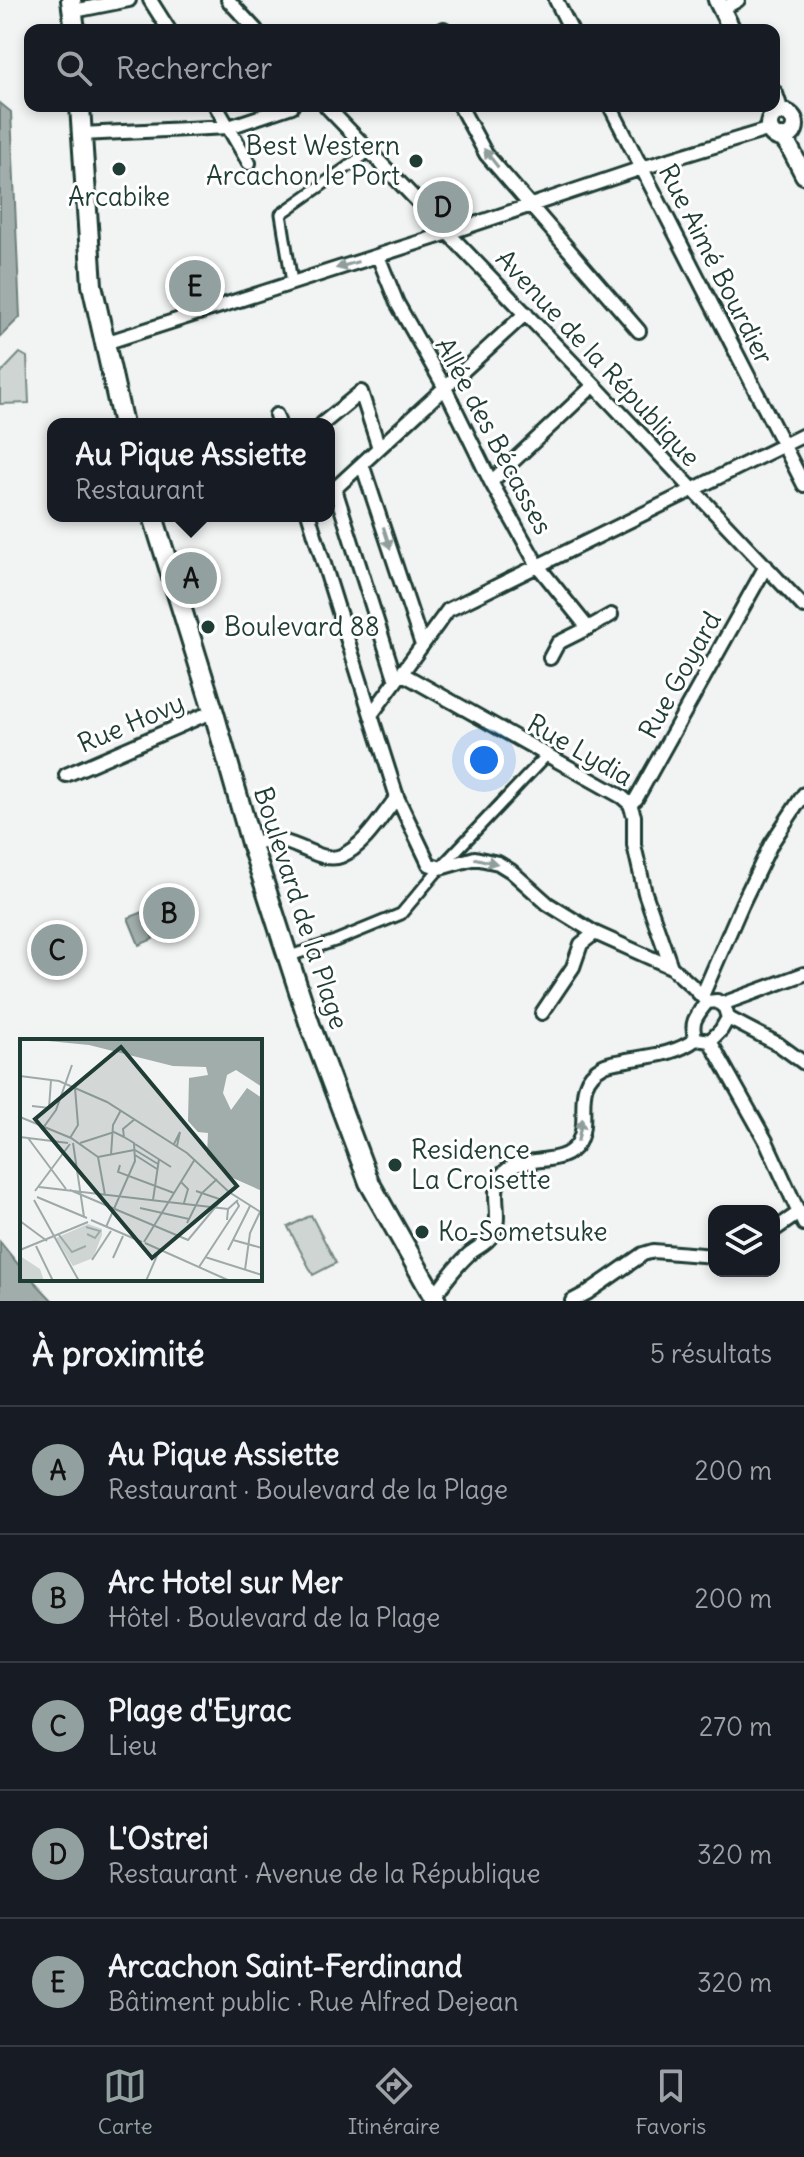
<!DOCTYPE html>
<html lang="fr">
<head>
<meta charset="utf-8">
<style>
	body { margin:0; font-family:Delius,sans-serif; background:#242831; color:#f1f3f6 }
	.controls { position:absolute; right:24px; bottom:24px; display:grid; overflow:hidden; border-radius:16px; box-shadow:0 4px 12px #0003 }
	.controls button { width:72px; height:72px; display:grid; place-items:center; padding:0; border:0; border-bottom:2px solid #363941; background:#171b24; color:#f1f3f6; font:40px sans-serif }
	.you { position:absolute; left:484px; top:760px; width:28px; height:28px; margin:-20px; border:6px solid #fff; border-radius:50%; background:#1a73e8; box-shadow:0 0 0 12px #1a73e833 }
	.badge { display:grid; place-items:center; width:52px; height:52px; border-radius:50%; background:#92a19f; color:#111; font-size:26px; font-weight:700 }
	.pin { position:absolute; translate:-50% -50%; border:4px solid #fff; box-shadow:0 2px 8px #0006 }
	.popup { position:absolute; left:47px; top:418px; width:288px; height:104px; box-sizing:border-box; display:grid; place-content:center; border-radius:16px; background:#171b24; filter:drop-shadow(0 2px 6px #0005); font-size:26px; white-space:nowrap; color:#9ea1a6 }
	.popup b { font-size:30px; color:#f1f3f6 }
	.popup::after { content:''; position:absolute; left:50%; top:100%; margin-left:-16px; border:16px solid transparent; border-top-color:#171b24 }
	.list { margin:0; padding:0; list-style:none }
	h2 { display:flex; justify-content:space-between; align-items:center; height:104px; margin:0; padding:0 32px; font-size:34px }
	h2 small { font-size:26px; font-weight:400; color:#9ea1a6 }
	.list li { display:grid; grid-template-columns:52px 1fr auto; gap:24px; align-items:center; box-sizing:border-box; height:128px; padding:0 32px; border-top:2px solid #363941 }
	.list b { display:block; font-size:30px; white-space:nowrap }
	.list p { margin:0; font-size:26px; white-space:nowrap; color:#9ea1a6 }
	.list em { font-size:26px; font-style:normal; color:#9ea1a6 }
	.icon { flex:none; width:44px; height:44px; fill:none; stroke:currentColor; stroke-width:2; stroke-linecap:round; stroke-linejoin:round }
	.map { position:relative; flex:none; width:804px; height:1301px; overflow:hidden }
	.search { position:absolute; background:#171b24; box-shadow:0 4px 12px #0003; left:24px; right:24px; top:24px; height:88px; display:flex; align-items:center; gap:20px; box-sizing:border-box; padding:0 28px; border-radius:16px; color:#9ea1a6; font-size:30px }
	.sheet { height:744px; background:#171b24 }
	nav { display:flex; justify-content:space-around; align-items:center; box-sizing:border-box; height:112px; border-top:2px solid #363941; background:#171b24; font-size:22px; color:#9ea1a6 }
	nav a { display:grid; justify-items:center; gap:4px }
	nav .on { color:#92a19f }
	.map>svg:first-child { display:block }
	.green { fill:#ced5d3; stroke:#768984; stroke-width:2 }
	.water { fill:#a1adaa; stroke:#6d807b; stroke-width:2 }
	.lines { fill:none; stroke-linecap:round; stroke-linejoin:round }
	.pedestrian-casing { stroke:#1f3d34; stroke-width:15 }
	.minor-casing { stroke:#1f3d34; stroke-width:18 }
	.tertiary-casing { stroke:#1f3d34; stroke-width:22 }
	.secondary-casing { stroke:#1f3d34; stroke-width:24 }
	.pedestrian { stroke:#fff; stroke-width:9 }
	.minor { stroke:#fff; stroke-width:12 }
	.tertiary { stroke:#fff; stroke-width:16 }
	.secondary { stroke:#fff; stroke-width:18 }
	.oneway { fill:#8f9e9a }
	.poi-dot { fill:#1f3d34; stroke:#fff; stroke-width:3 }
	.labels { text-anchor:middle; stroke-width:6; stroke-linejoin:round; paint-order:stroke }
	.poi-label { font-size:26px; fill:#1f3d34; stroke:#fff; text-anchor:start }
	.street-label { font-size:26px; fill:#1f3d34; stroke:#fff }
	.inset-road { fill:none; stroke:#9eaaa7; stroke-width:2 }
	.view { fill:#1f3d34; fill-opacity:0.15; stroke:#1f3d34; stroke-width:4 }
	.inset-edge { fill:none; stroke:#1f3d34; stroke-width:4 }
</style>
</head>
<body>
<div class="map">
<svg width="804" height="1301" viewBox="0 0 804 1301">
	<rect width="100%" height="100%" fill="#f2f3f3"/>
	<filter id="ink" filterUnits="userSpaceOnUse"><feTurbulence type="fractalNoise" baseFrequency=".0125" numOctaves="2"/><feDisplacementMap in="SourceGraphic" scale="16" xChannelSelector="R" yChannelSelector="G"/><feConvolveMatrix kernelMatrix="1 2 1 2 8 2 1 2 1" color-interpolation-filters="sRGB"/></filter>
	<g filter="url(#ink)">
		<path class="green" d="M20 353 27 357 29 403 0 404V374Z
			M311 1215 336 1263 313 1275 288 1227Z"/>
		<path class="water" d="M0 103 11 112 20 317 0 337Z
			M143 912 153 939 139 945 128 918Z
			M0 1242 22 1269V1279H32L53 1301H0Z"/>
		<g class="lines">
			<g class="pedestrian-casing">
				<path id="pedestrian" d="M292 282 281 214 370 151
					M287 957 335 941 401 914 440 868 546 756"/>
			</g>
			<g class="minor-casing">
				<path id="minor" d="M150 0 169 30
					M228 0 256 30
					M556 0 571 30
					M731 4 738 0
					M74 11 129 0
					M442 30 444 29
					M216 106 249 163
					M326 106 594 385 804 607
					M460 106 486 154 639 331
					M610 106 804 485
					M81 134 229 127 292 106
					M378 256 397 303 445 388 491 482 538 566 588 628 558 643 550 658
					M105 343 439 236 642 168 770 129
					M276 415 279 424
					M322 424 361 392 379 448
					M362 464 422 645
					M491 482 594 385
					M335 489 396 681
					M329 494 526 313
					M309 516 371 715
					M588 628 611 615
					M401 673 622 797 630 804 634 816V845L645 893 671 967 692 986 707 1002
					M66 775 202 716 214 713
					M397 797 429 864 440 868 475 858 498 863 511 871 548 904 595 933 671 967
					M630 804 636 799 766 566
					M251 843C284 838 281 840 311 852 320 856 332 860 341 856 365 846 382 816 397 797L371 715 448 610 804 435
					M702 996 742 904 771 844 804 794
					M717 1001 725 1008 728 1018 721 1030 710 1041 696 1039C689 1023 697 1015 707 1002Z
					M722 1004 804 974
					M542 1013 573 967 581 944 595 933
					M728 1018 778 1044 804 1063
					M710 1041 766 1141 804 1224
					M774 1230 800 1212
					M434 1297C444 1282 456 1266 469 1254 477 1247 487 1244 492 1235 504 1217 489 1193 501 1176 519 1151 562 1170 578 1143 592 1118 570 1084 603 1066 610 1062 620 1062 627 1060 652 1056 676 1054 696 1039
					M572 1301 587 1293 643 1254 653 1251 714 1256"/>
			</g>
			<g class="tertiary-casing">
				<path id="tertiary" d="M717 0 732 30
					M774 94 780 112
					M769 125a13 13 0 1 1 26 0a13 13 0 1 1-26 0Z
					M782 137 790 148 804 175"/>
			</g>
			<g class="secondary-casing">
				<path id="secondary" d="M71 0 75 30
					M80 106 92 285 123 424
					M153 516 214 713 251 843 310 1025 369 1182 436 1301"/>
			</g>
			<use href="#pedestrian" class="pedestrian"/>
			<use href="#minor" class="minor"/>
			<use href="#tertiary" class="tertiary"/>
			<use href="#secondary" class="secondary"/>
		</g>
		<defs><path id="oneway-solid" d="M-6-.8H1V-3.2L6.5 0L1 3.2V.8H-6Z" transform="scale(2)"/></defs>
		<g class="oneway">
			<use href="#oneway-solid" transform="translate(491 158) rotate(-128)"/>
			<use href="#oneway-solid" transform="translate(347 265) rotate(163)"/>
			<use href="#oneway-solid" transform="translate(387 538) rotate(72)"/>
			<use href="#oneway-solid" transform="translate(486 861) rotate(13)"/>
			<use href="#oneway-solid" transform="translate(580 1130) rotate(-79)"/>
		</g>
	</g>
	<g class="poi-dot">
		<circle cx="416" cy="161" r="8"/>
		<circle cx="119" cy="169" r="8"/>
		<circle cx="208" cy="627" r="8"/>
		<circle cx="395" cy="1165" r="8"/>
		<circle cx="422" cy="1232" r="8"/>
	</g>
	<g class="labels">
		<g class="poi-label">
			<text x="400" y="155" text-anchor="end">Best Western<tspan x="400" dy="30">Arcachon le Port</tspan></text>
			<text x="119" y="206" text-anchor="middle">Arcabike</text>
			<text x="224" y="636">Boulevard 88</text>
			<text x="411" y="1159">Residence<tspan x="411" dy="30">La Croisette</tspan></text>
			<text x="438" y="1241">Ko-Sometsuke</text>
		</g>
		<g class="street-label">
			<text transform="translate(716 264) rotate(63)" y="9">Rue Aimé Bourdier</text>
			<text transform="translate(598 358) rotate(47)" y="9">Avenue de la République</text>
			<text transform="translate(494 436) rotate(62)" y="9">Allée des Bécasses</text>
			<text transform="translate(680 675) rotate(-61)" y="9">Rue Goyard</text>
			<text transform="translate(131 723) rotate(-23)" y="9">Rue Hovy</text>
			<text transform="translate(580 750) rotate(30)" y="9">Rue Lydia</text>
			<text transform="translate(301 908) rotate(72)" y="9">Boulevard de la Plage</text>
		</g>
	</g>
	<g transform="translate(20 1039)">
		<rect width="242" height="242" fill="#f2f3f3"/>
		<path d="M68 185 82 190V196L73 219 53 227 36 199ZM0 217 20 230 24 242H0Z" fill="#ced5d3"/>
		<path d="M8 0H242V48L216 31 207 36 203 54 211 71 227 49 242 59V152L206 136 187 115 188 94 178 93 168 82 169 39 188 36 186 28 153 27 69 6Z" fill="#a1adaa"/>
		<path class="inset-road" d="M0 37 39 42 87 63 167 114 209 153 242 174M12 67 29 69 31 41M0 78 51 99 78 118M23 89 36 71 52 26M0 98 48 104M8 99 46 150M50 99 58 86 55 49M53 104 64 178M60 104 94 93 104 98M115 105 151 128M154 105 160 93 157 107M115 111 138 125M91 116 93 86 101 71M115 116 137 130M78 118 85 156M78 118 114 111M100 126 98 133 154 154M161 143 168 150 164 164M19 148 208 170M50 151 168 201 208 153M15 152 50 105M176 152 202 161M17 158 67 179M14 161 59 242M133 161 139 120M120 169 169 180M71 181 122 203M207 181 208 170 218 161M0 182 27 202M167 184 182 154 197 140M66 188 80 192 75 199 67 195M86 188 115 122 114 104 104 98 103 90 115 80M39 196 52 213 66 207M213 201 242 209M124 203 175 120M125 204 210 242M16 207 33 242M0 211 68 183M208 211 230 167M185 218 242 236M93 219 103 197M72 221 91 192M179 228 219 167 217 163M225 231 230 194 240 173M126 242 139 212"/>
		<path class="view" d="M101 8 217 147 132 219 15 80Z"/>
		<rect width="242" height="242" class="inset-edge"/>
	</g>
</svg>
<div class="controls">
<button><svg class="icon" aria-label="layers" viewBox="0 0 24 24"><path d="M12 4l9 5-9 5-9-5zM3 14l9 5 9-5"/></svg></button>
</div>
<div class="you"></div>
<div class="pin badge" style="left:191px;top:578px">A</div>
<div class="popup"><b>Au Pique Assiette</b>Restaurant</div>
<div class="pin badge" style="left:169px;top:913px">B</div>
<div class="pin badge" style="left:57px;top:950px">C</div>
<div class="pin badge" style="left:443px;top:207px">D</div>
<div class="pin badge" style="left:195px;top:286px">E</div>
<div class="search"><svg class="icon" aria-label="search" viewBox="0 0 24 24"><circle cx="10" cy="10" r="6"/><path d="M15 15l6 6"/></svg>Rechercher</div>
</div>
<section class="sheet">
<h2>À proximité<small>5 résultats</small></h2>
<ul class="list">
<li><span class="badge">A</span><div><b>Au Pique Assiette</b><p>Restaurant · Boulevard de la Plage</p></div><em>200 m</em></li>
<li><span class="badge">B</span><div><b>Arc Hotel sur Mer</b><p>Hôtel · Boulevard de la Plage</p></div><em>200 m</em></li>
<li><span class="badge">C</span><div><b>Plage d'Eyrac</b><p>Lieu</p></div><em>270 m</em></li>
<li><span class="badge">D</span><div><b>L'Ostrei</b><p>Restaurant · Avenue de la République</p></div><em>320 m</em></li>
<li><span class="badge">E</span><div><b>Arcachon Saint-Ferdinand</b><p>Bâtiment public · Rue Alfred Dejean</p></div><em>320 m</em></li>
</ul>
</section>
<nav>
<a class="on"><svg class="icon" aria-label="map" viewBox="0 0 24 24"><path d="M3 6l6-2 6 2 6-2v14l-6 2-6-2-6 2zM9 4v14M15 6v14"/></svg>Carte</a>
<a><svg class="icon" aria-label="directions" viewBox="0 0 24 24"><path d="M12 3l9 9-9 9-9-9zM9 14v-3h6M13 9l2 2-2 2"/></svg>Itinéraire</a>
<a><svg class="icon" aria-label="saved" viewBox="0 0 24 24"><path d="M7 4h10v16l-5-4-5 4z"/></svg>Favoris</a>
</nav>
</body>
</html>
